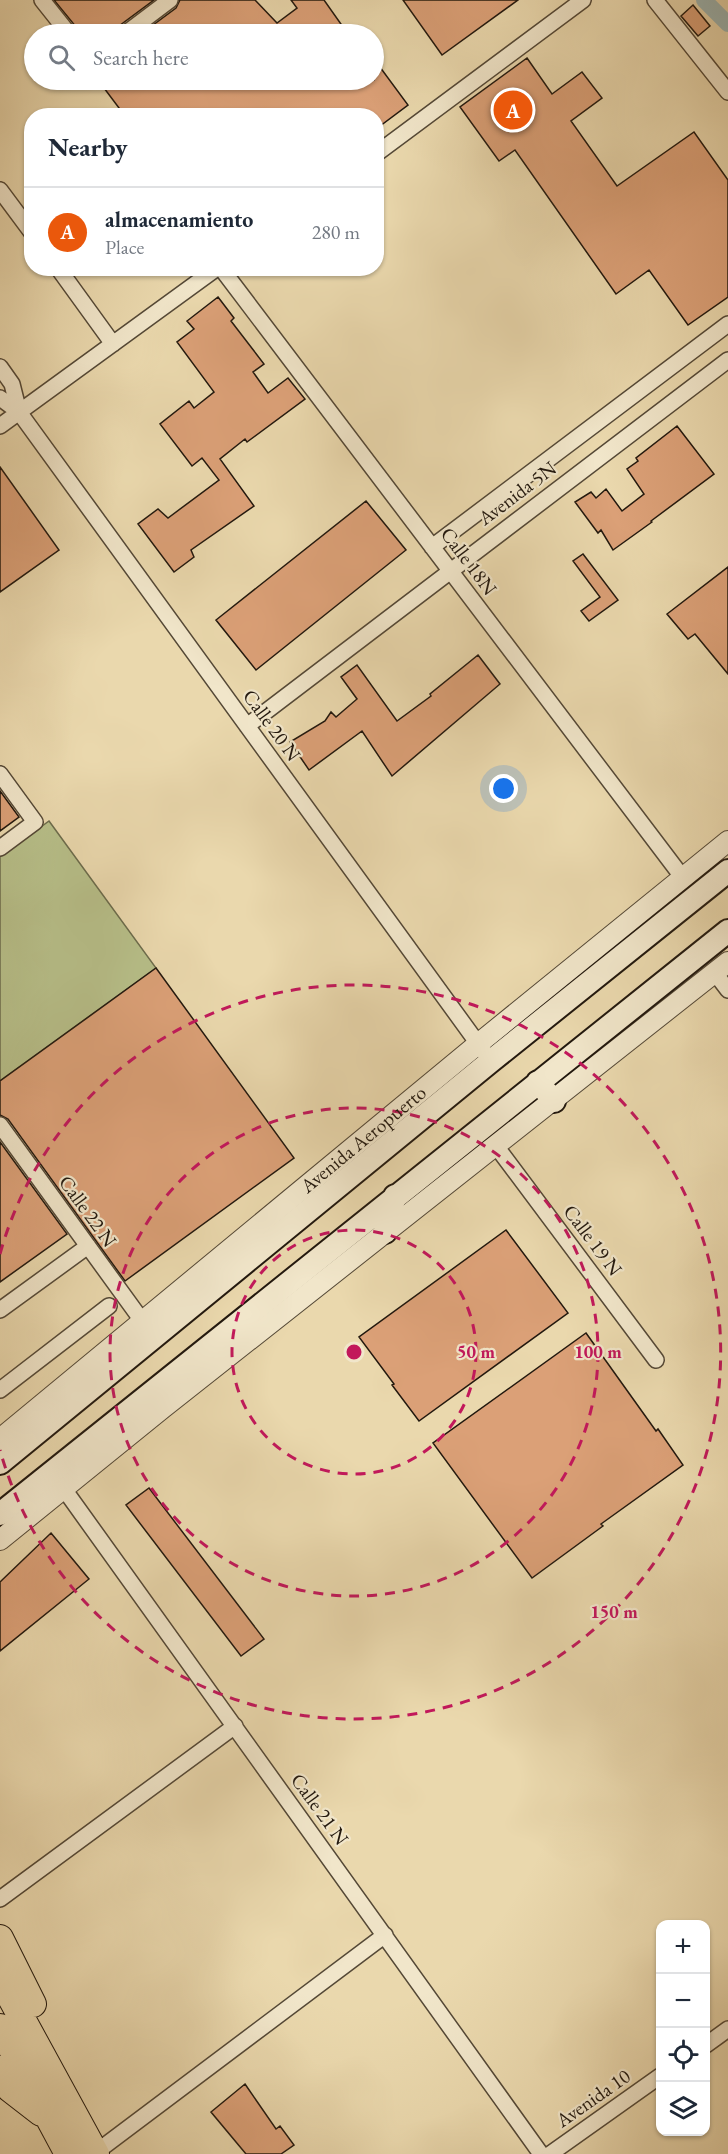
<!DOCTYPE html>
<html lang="en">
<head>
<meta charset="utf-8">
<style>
	body { margin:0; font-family:"EB Garamond",serif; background:#f2f2f3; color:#1f2937 }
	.controls { position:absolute; right:18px; bottom:18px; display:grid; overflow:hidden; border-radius:12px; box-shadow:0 2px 4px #0004 }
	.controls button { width:54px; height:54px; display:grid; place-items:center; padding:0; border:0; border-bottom:2px solid #e0e1e3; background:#fff; color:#1f2937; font:30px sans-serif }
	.you { position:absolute; left:504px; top:789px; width:21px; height:21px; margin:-15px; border:4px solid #fff; border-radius:50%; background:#1a73e8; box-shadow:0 0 0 9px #1a73e833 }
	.badge { display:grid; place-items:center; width:39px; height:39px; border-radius:50%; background:#ea580c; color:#fff; font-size:20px; font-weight:700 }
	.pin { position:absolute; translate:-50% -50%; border:3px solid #fff; box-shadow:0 2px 6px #0006 }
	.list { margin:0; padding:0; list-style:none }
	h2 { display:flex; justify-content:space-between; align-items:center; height:78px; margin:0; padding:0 24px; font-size:26px }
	h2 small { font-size:20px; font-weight:400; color:#747a83 }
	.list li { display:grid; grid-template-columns:39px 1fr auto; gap:18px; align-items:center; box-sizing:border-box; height:90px; padding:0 24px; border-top:2px solid #e0e1e3 }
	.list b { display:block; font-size:22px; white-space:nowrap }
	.list p { margin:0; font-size:20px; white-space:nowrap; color:#747a83 }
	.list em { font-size:20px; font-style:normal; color:#747a83 }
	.icon { flex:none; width:33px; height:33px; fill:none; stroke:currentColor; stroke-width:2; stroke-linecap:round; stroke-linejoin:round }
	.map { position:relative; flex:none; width:728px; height:2154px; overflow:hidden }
	.search { position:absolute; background:#fff; box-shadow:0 2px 4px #0004; left:24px; top:24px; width:360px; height:66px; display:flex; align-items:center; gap:15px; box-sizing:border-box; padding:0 21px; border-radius:33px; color:#747a83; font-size:22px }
	.panel { position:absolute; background:#fff; box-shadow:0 2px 4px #0004; left:24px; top:108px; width:360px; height:168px; border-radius:24px }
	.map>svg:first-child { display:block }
	.green { fill:#b7bf89; stroke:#6c6c4c; stroke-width:1.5 }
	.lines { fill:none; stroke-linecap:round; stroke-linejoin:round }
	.canal { stroke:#9db7b5; stroke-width:16 }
	.building { fill:#dba077; stroke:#22180e; stroke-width:1.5 }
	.minor-casing { stroke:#544836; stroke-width:18 }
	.tertiary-casing { stroke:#544836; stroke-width:22 }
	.secondary-casing { stroke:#22180e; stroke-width:26 }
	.primary-casing { stroke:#22180e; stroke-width:28 }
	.minor { stroke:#f1e6ca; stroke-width:15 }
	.tertiary { stroke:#f1e6ca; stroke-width:20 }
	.secondary { stroke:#f1e6ca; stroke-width:22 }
	.primary { stroke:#ead8ad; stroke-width:26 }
	.ring { fill:none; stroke:#c2185b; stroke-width:3; stroke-dasharray:10 8 }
	.labels { text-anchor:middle; stroke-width:4.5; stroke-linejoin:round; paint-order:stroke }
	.street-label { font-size:20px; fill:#22180e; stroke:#f1e6ca }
	.centre { fill:#c2185b; stroke:#f1e6ca; stroke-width:3 }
	.ring-label { font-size:18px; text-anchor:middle; font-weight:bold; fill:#c2185b; stroke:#f1e6ca; stroke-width:4.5; stroke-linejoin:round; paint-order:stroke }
</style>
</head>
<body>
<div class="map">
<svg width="728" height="2154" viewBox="0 0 728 2154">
	<rect width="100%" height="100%" fill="#ead8ad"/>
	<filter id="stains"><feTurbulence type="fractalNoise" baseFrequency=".00333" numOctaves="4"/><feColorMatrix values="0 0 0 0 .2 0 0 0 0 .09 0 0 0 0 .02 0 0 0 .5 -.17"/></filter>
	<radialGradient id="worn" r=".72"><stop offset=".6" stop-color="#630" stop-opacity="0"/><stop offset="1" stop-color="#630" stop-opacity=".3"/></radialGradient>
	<path class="green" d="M49 821 156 968 0 1081V857Z"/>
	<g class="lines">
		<path class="canal" d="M704 0 728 24"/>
	</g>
	<path class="building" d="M54 0H154L119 26 115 34H78L77 28Z
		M180 0H255L277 23 297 8 291 0H324L348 34H141L176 8Z
		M403 0H518L442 55Z
		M693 5 710 26 698 36 681 16Z
		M527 58 552 94 582 72 602 98 571 121 617 186 694 132 728 180V297L688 325 649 270 616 294 515 150 499 161 460 107Z
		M374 59 408 105 376 129V116H125L98 80H374Z
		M218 297 234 318 231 321 264 364 253 372 268 393 288 378 305 399 247 442 245 439 220 459 254 506 191 550 194 557 174 572 138 524 158 509 168 518 219 480 202 458 192 466 160 424 189 401 194 408 214 392 177 342 194 329 187 321Z
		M677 426 714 474 651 521 652 522 613 550 601 530 598 533 575 502 591 492 596 498 606 489 622 511 644 494 627 469 638 461 636 458Z
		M0 467 59 550 0 592Z
		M366 501 406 550 256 670 216 620Z
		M583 554 618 600 589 621 581 611 600 597 573 561Z
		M728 567V674L695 634 688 639 667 614Z
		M478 655 500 684 392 776 362 731 309 770 290 742 325 721 331 712 336 717 357 699 341 677 357 665 397 721 431 696 430 694Z
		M0 791 19 817 0 831Z
		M156 968 294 1158 125 1281 8 1119 0 1115V1081Z
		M0 1142 67 1234 0 1282Z
		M506 1230 568 1313 419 1421 392 1385 394 1384 359 1337Z
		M586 1333 656 1431 658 1429 683 1465 601 1524 603 1526 532 1578 433 1443Z
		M149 1488 264 1639 241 1656 126 1505Z
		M51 1533 89 1579 0 1651V1582Z
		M245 2084 276 2129 280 2126 294 2145 281 2154H246L211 2112Z"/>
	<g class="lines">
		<g class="minor-casing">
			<path id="minor" d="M42 0 69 34
				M655 0 728 92
				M125 34 170 0
				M376 154 583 0
				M0 190 32 233
				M58 268 113 344
				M221 268 683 878
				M0 367 12 384 19 412
				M0 398 19 412 484 1052
				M0 426 217 268
				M432 547 728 324
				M247 726 728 360
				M0 774 35 822 0 848
				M715 973 728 990
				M0 1125 143 1322
				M496 1146 656 1360
				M0 1310 88 1246
				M0 1390 109 1306
				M64 1489 541 2154
				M0 1899 235 1726
				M706 2045 728 2029
				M95 2153 385 1935
				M550 2154 660 2076"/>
		</g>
		<g class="tertiary-casing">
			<g id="tertiary">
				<path id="s1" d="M0 1439 478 1044 728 841"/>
				<path d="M0 1540 163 1408 728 962"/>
			</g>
		</g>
		<g class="secondary-casing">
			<path id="secondary" d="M538 1082 554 1101
				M385 1232 395 1196
				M0 1463 491 1061 728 871
				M0 1514 728 931"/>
		</g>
		<g class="primary-casing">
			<path id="primary" d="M0 1938 33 2004
				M0 1978 96 2154
				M0 2027 68 2154
				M0 2069 10 2089 41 2113"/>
		</g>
		<use href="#minor" class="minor"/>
		<use href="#tertiary" class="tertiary"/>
		<use href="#secondary" class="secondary"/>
		<use href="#primary" class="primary"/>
	</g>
	<g class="ring">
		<circle cx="354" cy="1352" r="122"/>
		<circle cx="354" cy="1352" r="244"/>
		<path d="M0 1254A367 367 0 1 1 0 1450"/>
	</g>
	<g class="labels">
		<g class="street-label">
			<text transform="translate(517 493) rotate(-37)" y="7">Avenida 5N</text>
			<text transform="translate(469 561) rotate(53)" y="7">Calle 18N</text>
			<text transform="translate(272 725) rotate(54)" y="7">Calle 20 N</text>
			<text dy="7" stroke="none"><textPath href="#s1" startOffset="471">Avenida Aeropuerto</textPath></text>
			<text transform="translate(88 1211) rotate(54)" y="7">Calle 22 N</text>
			<text transform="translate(593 1240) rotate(53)" y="7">Calle 19 N</text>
			<text transform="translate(320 1809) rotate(54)" y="7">Calle 21 N</text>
			<text transform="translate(593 2098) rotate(-35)" y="7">Avenida 10</text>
		</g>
	</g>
	<circle cx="354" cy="1352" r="9" class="centre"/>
	<g class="ring-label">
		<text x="476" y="1358">50 m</text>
		<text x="598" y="1358">100 m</text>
		<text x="614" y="1618">150 m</text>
	</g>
	<rect width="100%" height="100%" filter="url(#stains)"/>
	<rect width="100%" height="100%" fill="url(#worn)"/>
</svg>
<div class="controls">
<button>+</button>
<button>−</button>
<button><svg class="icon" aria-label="locate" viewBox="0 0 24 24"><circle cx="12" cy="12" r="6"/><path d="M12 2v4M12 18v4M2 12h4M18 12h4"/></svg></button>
<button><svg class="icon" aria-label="layers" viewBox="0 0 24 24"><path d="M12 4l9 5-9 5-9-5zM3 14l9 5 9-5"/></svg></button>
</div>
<div class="you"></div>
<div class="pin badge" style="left:513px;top:110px">A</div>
<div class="search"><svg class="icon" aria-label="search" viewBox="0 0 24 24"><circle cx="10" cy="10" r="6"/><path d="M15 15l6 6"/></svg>Search here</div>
<section class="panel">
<h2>Nearby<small></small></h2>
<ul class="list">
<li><span class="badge">A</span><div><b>almacenamiento</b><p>Place</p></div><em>280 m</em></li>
</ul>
</section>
</div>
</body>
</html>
